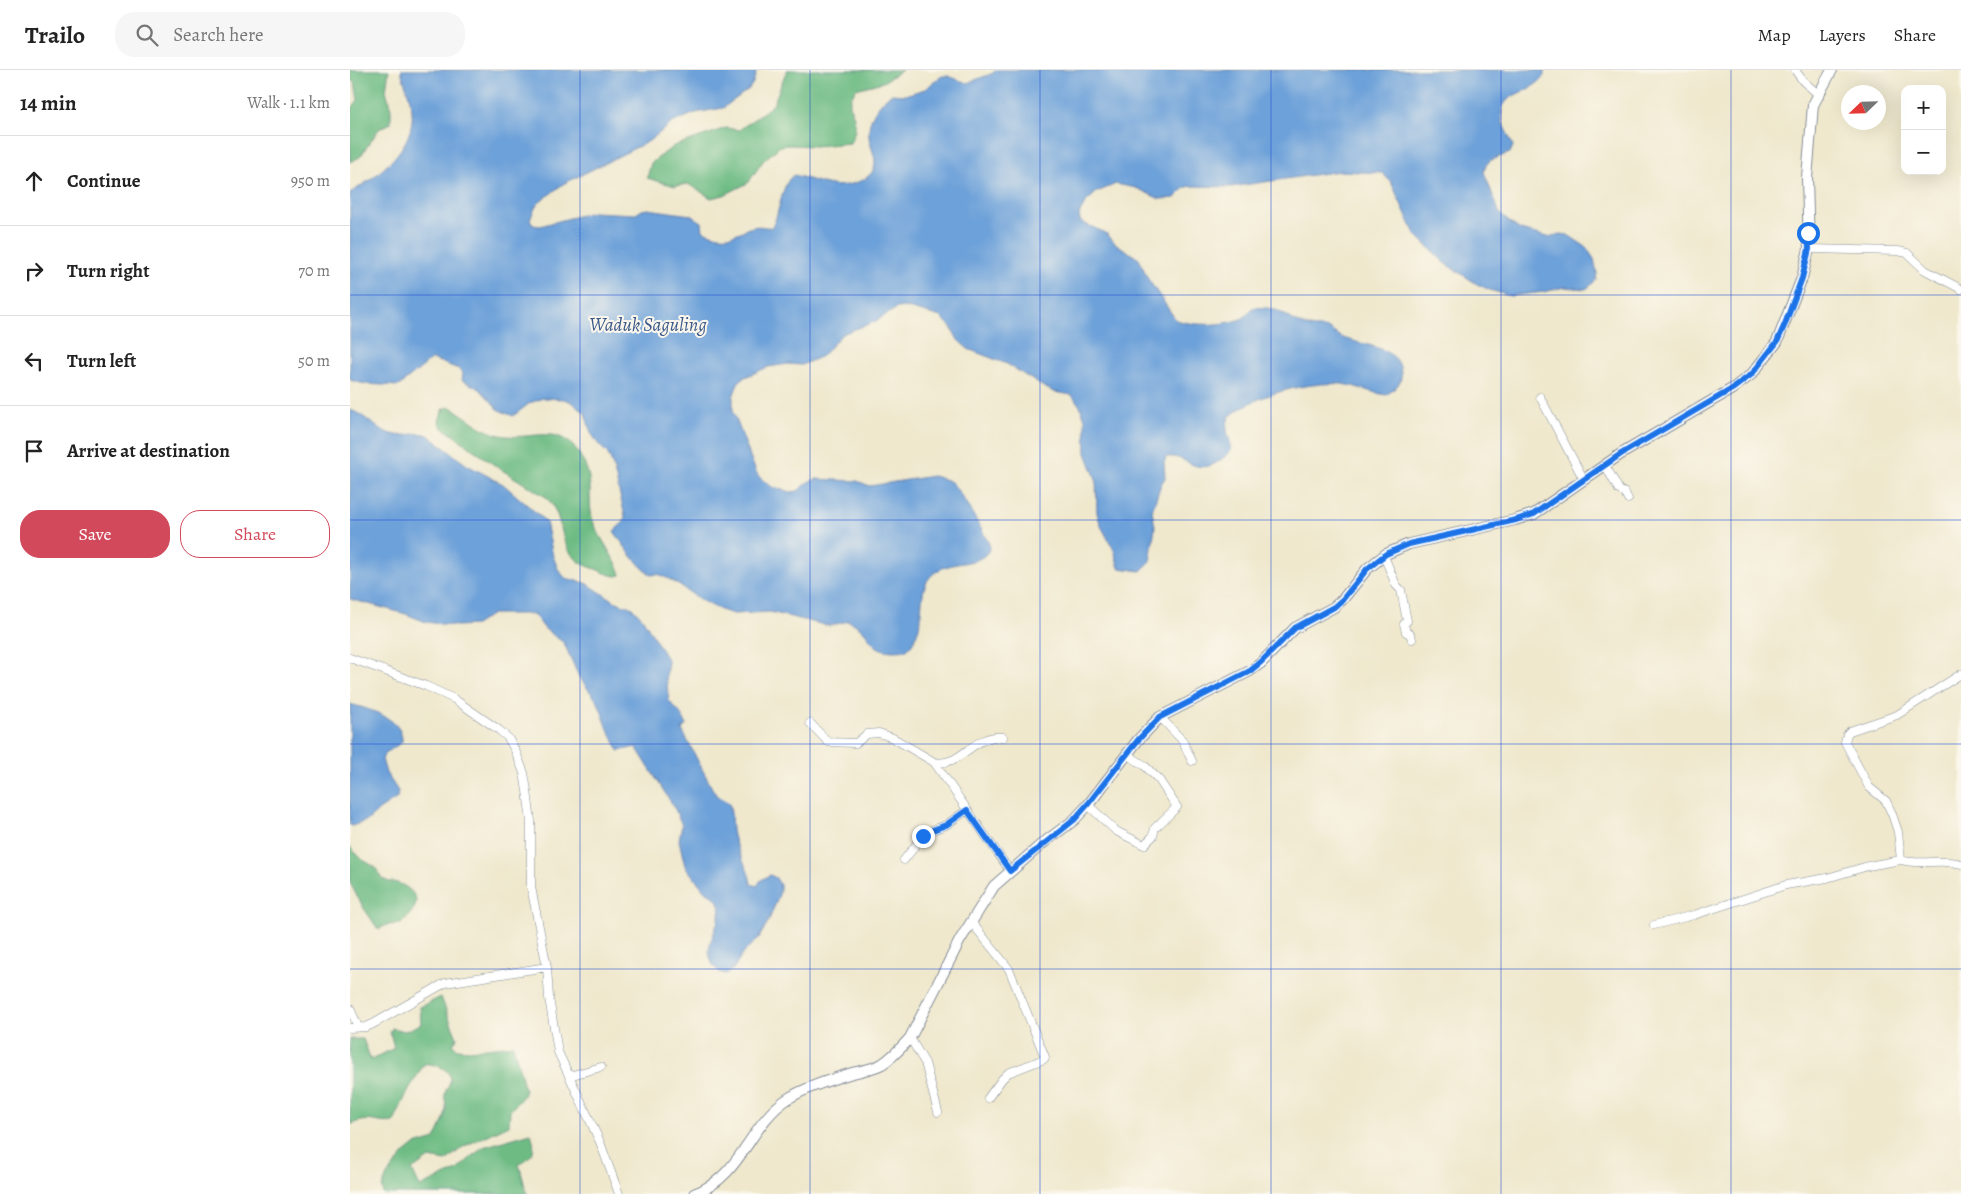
<!DOCTYPE html>
<html lang="en">
<head>
<meta charset="utf-8">
<style>
	body { margin:0; font-family:Alegreya,serif; background:#f6f6f6; color:#222 }
	.controls { position:absolute; right:15px; top:15px; display:grid; overflow:hidden; border-radius:10px; box-shadow:0 5px 20px #0002 }
	.controls button { width:45px; height:45px; display:grid; place-items:center; padding:0; border:0; border-bottom:1px solid #e0e0e0; background:#fff; color:#222; font:25px sans-serif }
	.compass { position:absolute; left:1491px; top:15px; width:45px; height:45px; border-radius:50%; background:#fff; box-shadow:0 5px 20px #0002; rotate:247deg }
	.stop { position:absolute; width:15px; height:15px; margin:-11px; border:4px solid #1a73e8; border-radius:50%; background:#fff }
	.stop.end { background:#1a73e8; border-color:#fff; box-shadow:0 1px 5px #0008 }
	.list { margin:0; padding:0; list-style:none }
	h2 { display:flex; justify-content:space-between; align-items:center; height:65px; margin:0; padding:0 20px; font-size:21px }
	h2 small { font-size:16px; font-weight:400; color:#767676 }
	.list li { display:grid; grid-template-columns:32px 1fr auto; gap:15px; align-items:center; box-sizing:border-box; height:90px; padding:0 20px; border-top:1px solid #e0e0e0 }
	.list b { display:block; font-size:19px; white-space:nowrap }
	.list em { font-size:16px; font-style:normal; color:#767676 }
	.actions { display:flex; gap:10px; padding:15px 20px }
	.actions a { flex:1; padding:11px 0; border:1px solid #d1495b; border-radius:20px; text-align:center; font-size:18px; color:#d1495b }
	.actions .main { background:#d1495b; color:#fff }
	.icon { flex:none; width:28px; height:28px; fill:none; stroke:currentColor; stroke-width:2; stroke-linecap:round; stroke-linejoin:round }
	.map { position:relative; flex:none; width:1611px; height:1124px; overflow:hidden }
	header { display:flex; align-items:center; gap:30px; box-sizing:border-box; height:70px; padding:0 25px; background:#fff; border-bottom:1px solid #e0e0e0 }
	header strong { font-size:24px }
	nav { display:flex; gap:28px; margin-inline-start:auto; font-size:18px }
	.search { width:350px; height:45px; background:#f6f6f6; display:flex; align-items:center; gap:12px; box-sizing:border-box; padding:0 18px; border-radius:20px; color:#767676; font-size:19px }
	main { display:flex }
	aside { flex:1; background:#fff }
	.map>svg:first-child { display:block }
	.forest { fill:#6ebc84; stroke:#447671 }
	.water { fill:#6da1d9; stroke:#44689c }
	.lines { fill:none; stroke-linecap:round; stroke-linejoin:round }
	.minor-casing { stroke:#858c96; stroke-width:9 }
	.major-casing { stroke:#858c96; stroke-width:12 }
	.minor { stroke:#fff; stroke-width:8 }
	.major { stroke:#fff; stroke-width:10 }
	.route { stroke:#1a73e8; stroke-width:6 }
	.grid { fill:none; stroke:#1d4ed8; stroke-width:1; stroke-opacity:0.55 }
	.labels { text-anchor:middle; stroke-width:4; stroke-linejoin:round; paint-order:stroke }
	.water-label { font-size:19px; font-style:italic; fill:#385789; stroke:#fbf7ec }
</style>
</head>
<body>
<header>
<strong>Trailo</strong>
<div class="search"><svg class="icon" aria-label="search" viewBox="0 0 24 24"><circle cx="10" cy="10" r="6"/><path d="M15 15l6 6"/></svg>Search here</div>
<nav><a>Map</a><a>Layers</a><a>Share</a></nav>
</header>
<main>
<aside>
<h2>14 min<small>Walk · 1.1 km</small></h2>
<ul class="list">
<li><svg class="icon" aria-label="ahead" viewBox="0 0 24 24"><path d="M12 20V5M6 11l6-6 6 6"/></svg><div><b>Continue</b></div><em>950 m</em></li>
<li><svg class="icon" aria-label="right" viewBox="0 0 24 24"><path d="M7 20v-9h11M14 6l5 5-5 5"/></svg><div><b>Turn right</b></div><em>70 m</em></li>
<li><svg class="icon" aria-label="left" viewBox="0 0 24 24"><path d="M17 20v-9H6M10 6l-5 5 5 5"/></svg><div><b>Turn left</b></div><em>50 m</em></li>
<li><svg class="icon" aria-label="arrive" viewBox="0 0 24 24"><path d="M6 21V4h12l-3 4 3 4H6"/></svg><div><b>Arrive at destination</b></div></li>
</ul>
<div class="actions"><a class="main">Save</a><a>Share</a></div>
</aside>
<div class="map">
<svg width="1611" height="1124" viewBox="0 0 1611 1124">
	<rect width="100%" height="100%" fill="#fbf7ec"/>
	<filter id="ink" filterUnits="userSpaceOnUse"><feTurbulence type="fractalNoise" baseFrequency=".02" numOctaves="2"/><feDisplacementMap in="SourceGraphic" scale="10" xChannelSelector="R" yChannelSelector="G"/><feConvolveMatrix kernelMatrix="1 2 1 2 8 2 1 2 1" color-interpolation-filters="sRGB"/></filter>
	<filter id="wash" filterUnits="userSpaceOnUse"><feTurbulence type="fractalNoise" baseFrequency=".0096" numOctaves="4" result="noise"/><feDisplacementMap in="SourceGraphic" scale="20" xChannelSelector="R" yChannelSelector="G"/><feGaussianBlur stdDeviation="1.12" result="paint"/><feColorMatrix in="noise" values="0 0 0 0 0 0 0 0 0 0 0 0 0 0 0 0 0 1.4 0 .05"/><feComposite in="paint" operator="in"/></filter>
	<g filter="url(#wash)">
		<rect width="100%" height="100%" fill="#efe8cd"/>
		<path class="forest" d="M0 0H39L36 20 41 39V53L29 59 10 87 0 92V41L8 30 5 13 0 10Z
			M437 0H552L533 12 506 19C494 37 503 36 505 53 506 61 503 67 500 73L466 76 438 75 430 76 413 91 398 113 374 125 361 128 338 114 325 116 297 108 301 93 324 76 376 58 389 60 423 35Z
			M100 337C115 345 127 357 143 363 181 376 212 344 235 395 244 413 237 433 243 451 247 464 271 498 271 505 263 508 256 503 248 500 240 497 230 494 224 487 209 473 214 445 196 427L147 397 92 357 89 351 93 339Z
			M0 777 13 790 25 797 33 809 39 812C49 811 65 820 66 831 66 839 56 849 51 854L37 855 28 859 13 837 0 813Z
			M91 927 107 968 103 974 107 979 120 980 163 975 175 1020 173 1026 160 1041 159 1055 113 1077 96 1091 79 1088 62 1100 70 1117 107 1100 133 1077 181 1063C186 1080 185 1085 169 1094L177 1124H33L32 1118 37 1105 55 1083 65 1075 85 1069C89 1060 97 1046 96 1036 96 1032 94 1028 95 1024 95 1020 100 1015 100 1010 101 998 83 993 74 994L58 1021 44 1052C26 1055 21 1045 0 1055V969H13L21 990 44 978 40 962 42 958 55 961 71 954 70 937Z"/>
		<path class="water" d="M51 0H407L403 13 399 19 373 38 345 43 322 53 299 71 213 114 191 131 186 136 180 149 183 155 190 156 242 142 286 144 292 140 298 139 341 145 352 152 353 161C366 166 375 169 388 163 393 161 397 158 403 157 410 155 415 158 422 157 430 144 431 112 444 105 456 108 469 113 481 115 495 118 525 111 525 93 525 84 520 76 519 67 517 49 528 34 541 24L555 25 575 19 592 6H598L617 13 641 4 647 0H1196C1189 27 1147 17 1152 50 1154 59 1160 67 1163 76L1160 83 1141 90 1136 95 1134 102 1149 142 1153 147 1170 160 1198 167 1211 164 1218 165 1236 177 1244 189 1247 203 1246 210 1241 215 1236 219 1214 217 1194 222 1160 226 1140 220 1127 214 1096 194 1065 164 1041 112 1032 103 990 101 880 117 841 116 834 118 825 128 810 129 786 118 766 114 747 122 736 132 729 144 730 151 737 155 756 163 765 173 789 189 798 209 826 250C845 256 872 256 891 249 895 248 899 242 902 238 934 235 934 250 959 257 965 259 972 257 978 259 982 260 986 265 991 267 1009 275 1048 276 1051 301 1053 313 1045 319 1036 325 1021 323 1008 316 992 314 959 311 903 325 879 347 873 362 881 366 881 380 870 393 856 402 839 393 831 389 826 386 816 387L814 393 815 408 811 414 802 441 805 456 800 492 791 501 769 498 764 480 751 456 747 443 746 409 736 383 735 349 730 336 722 325 704 322 692 316 657 294 618 279 608 270 601 257 591 247 554 237 547 238 524 252 492 264 472 286 452 295 438 294 418 297 393 308 388 313 383 327V341L406 402 410 408 422 417 441 422 448 421 458 412 466 409 507 411 520 416 582 406C588 407 595 409 601 412 608 418 637 467 640 477 632 500 599 486 580 507 565 525 579 557 557 580 512 586 528 562 498 551L479 556 420 542 384 544 373 541 354 532 321 510 308 504 301 505C286 494 274 476 264 461L274 452 275 446 263 396 258 384 249 375 241 363 235 343 222 332 214 329 193 328 180 333 163 346 149 340 130 319 112 310 113 304 109 299 82 289 49 316 15 314 0 310V123C28 106 66 77 62 41 61 28 54 13 51 0Z
			M0 340C17 345 28 363 46 365 57 367 67 361 78 365L117 395 153 414 191 447 196 452 203 486 208 499 215 508 236 513 264 531 283 538 293 549 318 591 316 606 319 631 330 643 337 655 332 660 363 720 367 726 379 733C383 745 380 758 384 769 388 783 400 801 401 814L407 816 411 810 420 805 426 808 430 815V822L419 850 409 868 394 882 383 899 377 904C369 903 366 900 362 893 361 889 359 886 359 881 360 862 385 833 355 821L335 796 329 770 332 755 324 737 286 677 269 681 258 659 248 632 229 607 214 573 195 559 183 544H142L125 555 107 556 76 552 56 544 0 529Z
			M0 634C18 639 54 648 52 672L36 683 32 689 36 703 48 721 47 728 29 740 18 750 2 756 0 755Z"/>
	</g>
	<g filter="url(#ink)">
		<g class="lines">
			<g class="minor-casing">
				<path id="minor" d="M1445 0 1453 11 1468 24
					M1459 179 1548 181 1557 183 1575 200 1611 219
					M1190 327 1234 410
					M1255 395 1269 420 1275 423 1278 429
					M1034 486 1046 515 1051 520 1057 551 1054 554 1056 562 1060 564 1062 569
					M0 588 76 616 104 629 149 660 158 668 165 680 174 703 177 721 181 751V817L197 897 199 928 208 982 250 1072 269 1124
					M1611 604 1547 645 1500 661 1497 664 1495 672 1519 717 1536 731 1542 744 1548 762 1551 790C1571 796 1591 788 1611 794
					M810 647 832 670 842 691
					M460 653 478 672 506 673 517 664 529 663 543 668 584 692 660 801
					M584 692C611 698 622 664 653 667
					M738 735 766 761 794 775 803 766 805 758 827 737 809 710 794 695 776 684
					M554 790 573 766 580 761 596 755 617 740
					M622 853 659 899 695 987 694 989 658 1003 652 1009 638 1028
					M1304 855 1344 845 1436 815 1477 808 1518 796 1551 790
					M0 938 8 957
					M0 958 16 957 23 954 95 913 197 897
					M560 968 575 993 588 1042
					M219 1006 251 997"/>
			</g>
			<g class="major-casing">
				<path id="major" d="M344 1124C393 1106 398 1054 439 1028 457 1017 479 1010 499 1004 510 1001 523 999 532 994 543 987 552 977 560 968L610 870 644 816 692 774 724 750 738 735 788 670 810 647 900 601 911 593 945 558 984 537 993 529 1017 499 1036 484 1059 474 1165 450 1184 444 1271 384 1382 319 1402 304 1427 272 1452 208 1459 179 1457 108 1463 35 1482 0"/>
			</g>
			<use href="#minor" class="minor"/>
			<use href="#major" class="major"/>
		</g>
	</g>
	<g class="lines" filter="url(#ink)">
		<path class="route" d="M573 766 580 761 596 755 617 740 660 801 724 750 738 734 788 670 810 647 900 601 911 592 945 558 984 537 993 529 1017 499 1036 484 1059 474 1166 450 1184 444 1271 384 1382 319 1402 304 1427 272 1435 254 1452 208 1459 179 1458 163"/>
	</g>
	<path class="grid" d="M230 0V1124M460 0V1124M690 0V1124M921 0V1124M1151 0V1124M1381 0V1124M0 225H1611M0 450H1611M0 674H1611M0 899H1611"/>
	<g class="labels">
		<g class="water-label">
			<text x="298" y="261">Waduk Saguling</text>
		</g>
	</g>
</svg>
<div class="controls">
<button>+</button>
<button>−</button>
</div>
<svg class="compass" viewBox="-18 -18 36 36"><path d="M0-13l5 13h-10z" fill="#e53935"/><path d="M0 13l5-13h-10z" fill="#767676"/></svg>
<div class="stop" style="left:1458px;top:163px"></div>
<div class="stop end" style="left:573px;top:766px"></div>
</div>
</main>
</body>
</html>
